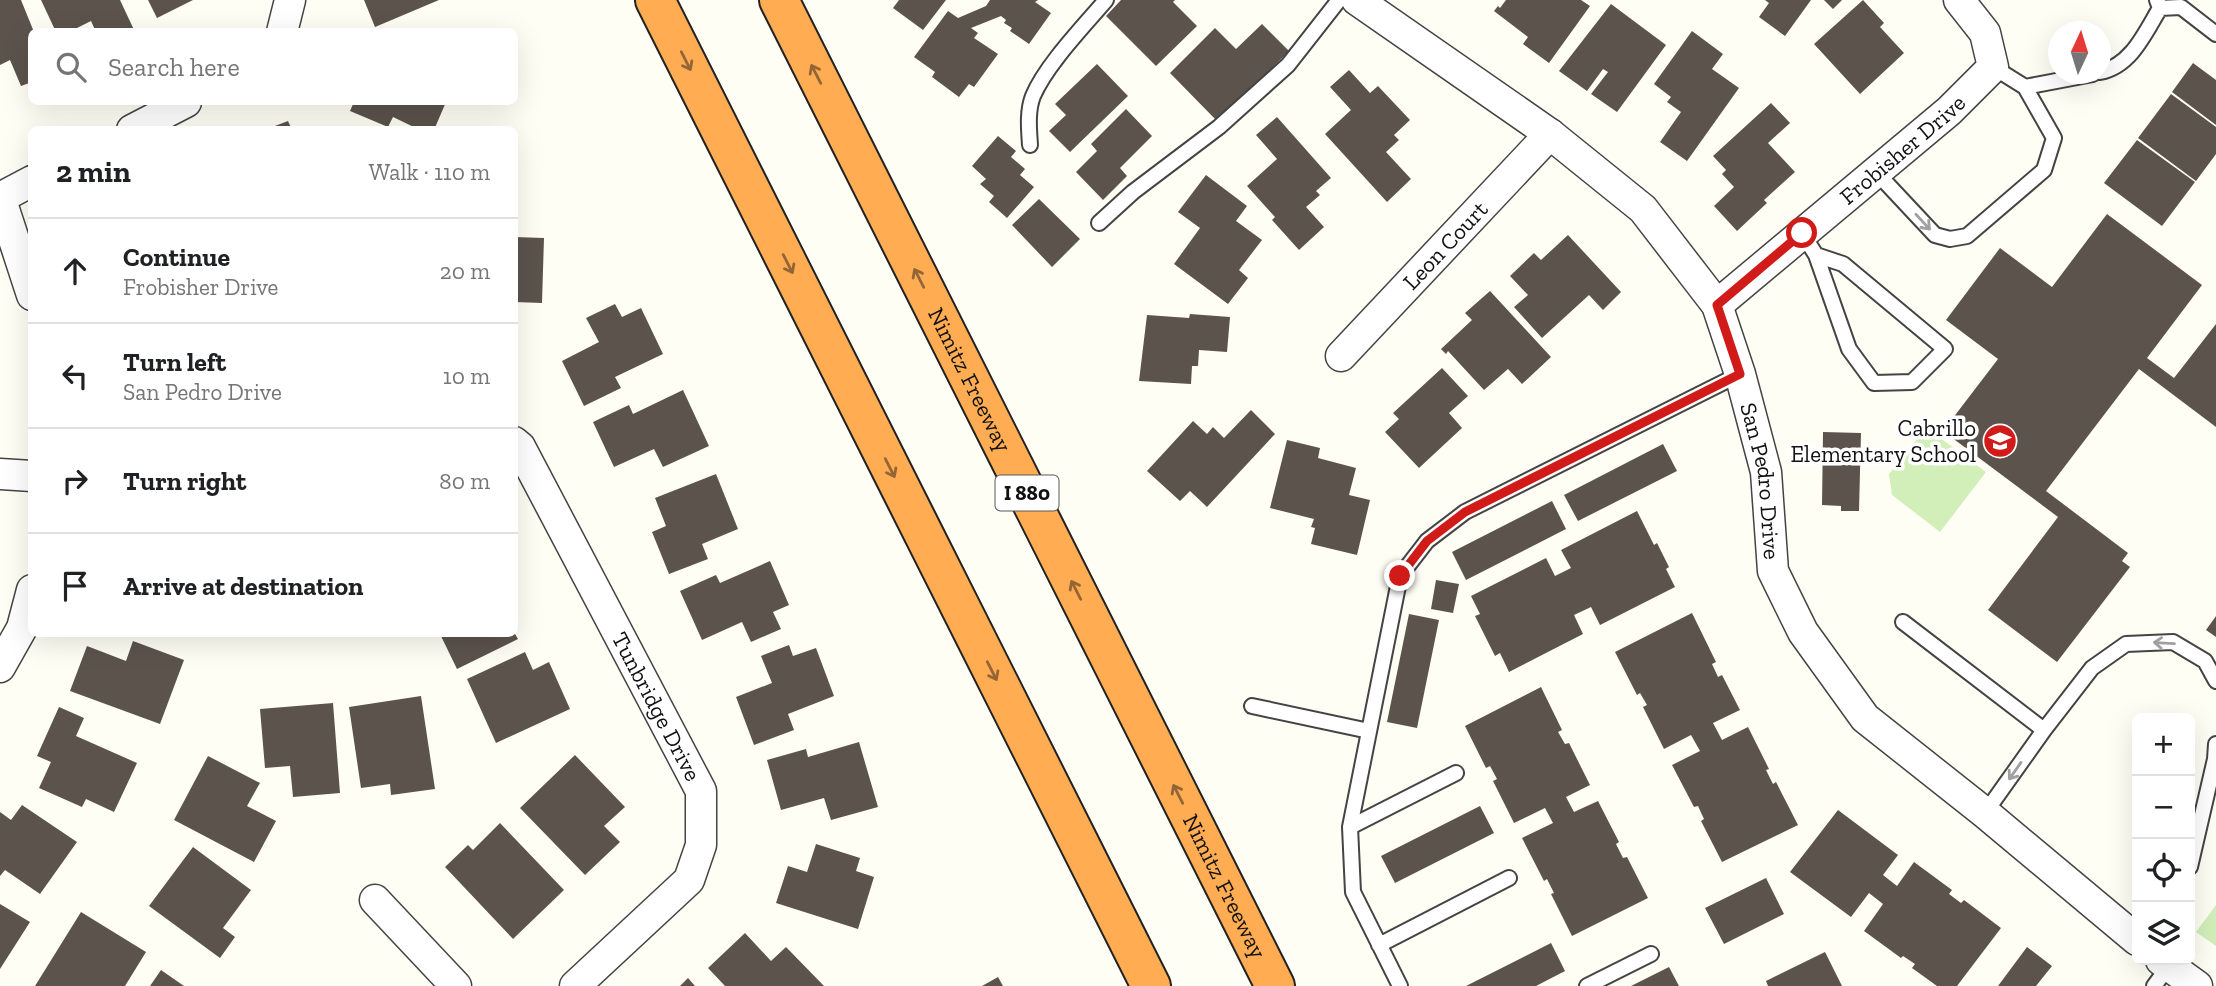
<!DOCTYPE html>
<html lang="en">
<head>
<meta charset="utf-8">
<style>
	body { margin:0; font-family:"Zilla Slab",serif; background:#f6f6f6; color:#202124 }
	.controls { position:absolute; right:21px; bottom:21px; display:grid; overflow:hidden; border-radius:10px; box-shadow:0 7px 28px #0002 }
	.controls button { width:63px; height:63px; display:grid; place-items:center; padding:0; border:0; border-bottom:2px solid #e0e0e0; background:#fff; color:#202124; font:35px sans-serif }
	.compass { position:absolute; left:2048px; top:21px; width:63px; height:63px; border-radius:50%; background:#fff; box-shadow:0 7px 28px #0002; rotate:4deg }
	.stop { position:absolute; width:21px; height:21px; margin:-16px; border:5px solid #d11b18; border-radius:50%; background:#fff }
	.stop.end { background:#d11b18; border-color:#fff; box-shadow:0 2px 7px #0008 }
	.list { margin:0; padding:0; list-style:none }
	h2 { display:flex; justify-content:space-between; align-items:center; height:91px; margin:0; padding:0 28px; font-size:30px }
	h2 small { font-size:23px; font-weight:400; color:#757577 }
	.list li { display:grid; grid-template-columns:46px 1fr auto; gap:21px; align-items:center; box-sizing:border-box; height:105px; padding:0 28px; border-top:2px solid #e0e0e0 }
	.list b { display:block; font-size:26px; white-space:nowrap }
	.list p { margin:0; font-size:23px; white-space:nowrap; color:#757577 }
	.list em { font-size:23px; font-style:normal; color:#757577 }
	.icon { flex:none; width:38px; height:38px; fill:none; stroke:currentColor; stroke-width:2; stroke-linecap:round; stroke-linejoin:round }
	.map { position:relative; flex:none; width:2216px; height:986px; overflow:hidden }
	.search { position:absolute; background:#fff; box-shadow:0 7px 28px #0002; left:28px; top:28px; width:490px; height:77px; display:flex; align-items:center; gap:18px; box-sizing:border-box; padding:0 24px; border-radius:10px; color:#757577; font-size:26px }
	.panel { position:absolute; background:#fff; box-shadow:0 7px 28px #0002; left:28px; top:126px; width:490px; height:511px; border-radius:10px }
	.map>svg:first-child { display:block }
	.green { fill:#d2efb9 }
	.building { fill:#5b534c }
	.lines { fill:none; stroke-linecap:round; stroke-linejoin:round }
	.lane-casing { stroke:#444; stroke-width:18 }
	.street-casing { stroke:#444; stroke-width:33 }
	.highway-casing { stroke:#222; stroke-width:42 }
	.lane { stroke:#fff; stroke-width:14 }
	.street { stroke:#fff; stroke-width:30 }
	.highway { stroke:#ffac53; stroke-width:38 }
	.oneway { stroke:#946635 }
	.oneway2 { stroke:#a0a0a0 }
	.route { stroke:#d11b18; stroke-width:9 }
	.labels { text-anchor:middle; stroke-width:7; stroke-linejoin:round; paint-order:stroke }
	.shield { fill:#fff; stroke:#585858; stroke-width:2 }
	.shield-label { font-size:21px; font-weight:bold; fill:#111 }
	.street-label { font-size:23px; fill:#111; stroke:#fff }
	.poi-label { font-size:23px; fill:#111; stroke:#fff; text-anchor:end }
</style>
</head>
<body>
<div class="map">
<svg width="2216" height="986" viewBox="0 0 2216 986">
	<rect width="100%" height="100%" fill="#fffef5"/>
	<path class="green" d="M1918 438 1943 440 1986 472 1940 532 1892 495 1889 474Z
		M2216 905V946L2196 932Z"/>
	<path class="building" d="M0 0H21L34 32H32V82L21 86 10 60 0 65Z
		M41 0H120L135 32H96L91 21 69 32H56Z
		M148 0H193L157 18Z
		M364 0H439L375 27Z
		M899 0H946L923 30 893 8Z
		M990 0H1038L1035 2 1051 13 1029 44 1010 31 1012 28 1004 23 1006 20 1001 16 971 28 978 33 974 38 998 54 974 87 969 84 959 97 932 77 935 72 914 57 948 11 958 18 986 6Z
		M1121 0H1175L1173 2 1197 26 1156 66 1106 16Z
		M1506 0H1581L1590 6 1549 63 1523 44 1528 37 1494 11 1498 6 1500 8Z
		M1765 0H1811L1785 36 1759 17 1769 3Z
		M1824 0H1842L1833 9Z
		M1863 0 1884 23 1880 27 1904 53 1860 94 1814 44Z
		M1611 4 1666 45 1617 112 1591 94 1608 72 1603 69 1587 91 1559 71Z
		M1262 24 1289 51 1218 122 1170 73 1215 28 1236 49Z
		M1692 31 1723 54 1712 69 1739 88 1687 161 1660 142 1681 112 1667 102 1671 97 1654 84Z
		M2193 63 2216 80V125L2172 92Z
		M1097 64 1128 96 1070 152 1049 131 1066 115 1055 104Z
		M1349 70 1370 93 1378 86 1410 120 1394 135 1399 140 1386 152 1411 179 1387 202 1325 134 1351 110 1330 87Z
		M2171 94 2216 127V154L2196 181 2138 138Z
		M354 102H446L434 130H420L393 117 388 127 350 111Z
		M1771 103 1790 123 1768 143 1795 172 1764 200 1767 203 1737 231 1714 206 1734 187 1722 174 1726 170 1713 156Z
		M1126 109 1152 136 1120 168 1127 176 1103 200 1076 172 1097 151 1091 144Z
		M1277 117 1331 178 1316 191 1320 195 1306 207 1324 227 1299 250 1272 220 1275 217 1247 186 1277 159 1256 135Z
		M288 121 292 130H267V129Z
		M998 136 1016 151 1011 157 1025 169 1020 175 1034 187 1007 218 989 202 994 196 980 184 986 179 972 166Z
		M2137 140 2195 182 2162 226 2104 183Z
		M1206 175 1247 206 1236 221 1262 240 1239 270 1248 278 1228 304 1174 264 1200 228 1178 212Z
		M1039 199 1080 239 1052 267 1012 225Z
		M2107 214 2202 285 2147 358 2174 378 2216 324V427L2139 369 2046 491 2128 553 2122 561 2130 567 2057 662 1988 610 2058 517 1943 431 1998 359 1946 320 2000 248 2052 287Z
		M1568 235 1621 292 1603 310 1589 295 1542 338 1514 307 1528 295 1510 276 1534 253 1541 260Z
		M514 237 544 238 542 303 514 302Z
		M1490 291 1551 357 1522 384 1508 369 1484 390 1448 351 1446 354 1441 349 1472 320 1465 313Z
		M615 304 622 317 641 308 663 354 615 377 621 388 584 406 562 361 599 342 586 318Z
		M1190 314 1230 317 1227 352 1199 350 1198 366H1192L1191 384 1139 381 1147 315 1189 318Z
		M1442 368 1468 396 1449 413 1462 428 1419 468 1385 432 1399 419 1393 413Z
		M683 390 709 446 663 467 654 449 614 467 593 422 629 405 633 414Z
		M1251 410 1275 434 1207 507 1190 491 1180 501 1147 471 1193 421 1207 434 1213 427 1224 438Z
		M1823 432 1861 433 1859 511H1841V506L1822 505Z
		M1287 440 1320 448 1318 458 1356 468 1349 495 1370 500 1357 555 1311 544 1315 528 1311 527 1314 519 1270 508Z
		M1663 444 1677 471 1578 521 1564 495Z
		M716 474 738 529 702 544 708 559 669 574 652 532 666 526 655 498Z
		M1552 501 1566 529 1466 580 1452 552Z
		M1637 511 1654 545 1657 543 1669 567 1666 569 1675 587 1600 625 1591 607 1574 615 1583 634 1509 672 1500 653 1495 656 1475 616 1480 614 1471 596 1546 558 1555 576 1571 568 1561 550Z
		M770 561 789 605 773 612 781 629 751 642 742 622 702 640 680 591 716 575 720 583Z
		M1436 580 1459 584 1453 613 1431 609Z
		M1692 613 1716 662 1712 664 1718 677 1722 675 1740 710 1713 723 1722 740 1748 727 1769 769 1766 770 1773 784 1776 782 1798 825 1722 862 1701 821 1704 819 1698 806 1694 807 1672 765 1700 751 1691 735 1664 749 1643 707 1647 705 1640 693 1637 695 1615 652Z
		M1409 614 1439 620 1417 728 1387 722Z
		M2216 616V637L2206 630Z
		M440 634H515L518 639 457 669Z
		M133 641 184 660 160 724 70 691 87 646 126 661Z
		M789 645 793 656 816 648 834 696 788 714 794 730 754 745 736 697 772 683 761 656Z
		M525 652 533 670 549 662 570 709 496 743 467 679Z
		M1541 687 1562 730 1558 732 1565 744 1569 743 1590 785 1566 797 1574 812 1598 801 1619 842 1616 844 1623 858 1627 857 1648 898 1572 936 1551 894 1554 893 1547 879 1544 881 1522 838 1553 823 1545 808 1514 823 1493 781 1497 779 1490 766 1486 768 1465 726Z
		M421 696 435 789 391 795 390 784 361 788 349 707Z
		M333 703 340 793 293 797 290 766 265 768 260 709Z
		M59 707 84 718 76 736 137 763 114 812 86 799 82 807 39 788 51 762 37 756Z
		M859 742 878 807 831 820 824 798 781 810 767 760 806 749 808 757Z
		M575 755 625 807 604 826 620 842 585 875 520 808Z
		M208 756 260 783 247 806 276 821 254 862 174 820Z
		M22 805 77 842 40 894 5 870 0 876V812L11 820Z
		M1480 806 1494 833 1395 883 1381 856Z
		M1838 810 1898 855 1883 875 1897 886 1914 862 1952 890 1949 894 1961 903 1964 900 2001 928 1957 986H1937L1912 968 1915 964 1903 956 1901 958 1864 931 1883 904 1869 893 1851 917 1790 872Z
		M500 823 564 890 513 939 445 867 468 845 473 850Z
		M816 844 860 858 856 871 874 877 858 929 776 903 788 866 807 872Z
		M193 847 251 890 223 928 235 937 220 958 149 906Z
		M1766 878 1784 914 1724 944 1705 908Z
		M0 904 30 922 0 969Z
		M81 912 146 952 125 986H35Z
		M745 933 771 961 786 947 824 986H725L708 968Z
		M1551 943 1565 971 1536 986H1466Z
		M2027 947 2052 966 2036 986H1998Z
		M1825 952 1842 986H1768L1766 981Z
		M1669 967 1679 986H1631Z
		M161 970 184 986H150Z
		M998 977 1003 986H982Z
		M688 978 695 986H680Z"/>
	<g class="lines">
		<g class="lane-casing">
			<path id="lane" d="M2160 8 2181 7 2216 34
				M2100 72C2131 66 2145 33 2160 8L2157 0
				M2025 87 2093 74
				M1030 145C1029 130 1027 111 1033 96 1046 65 1084 26 1106 0
				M1876 172 1935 235 1950 239 1967 236 2044 170 2054 138 2025 87 1993 67
				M1099 223 1133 192 1219 127 1288 65 1339 0
				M1802 233 1816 255 1849 349 1874 383 1912 382 1945 349 1843 264 1816 255
				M1903 622 2044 730
				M1252 706 1369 731
				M1985 813 2044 730 2092 668 2126 644 2173 642 2205 661 2216 681
				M1350 827 1456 773
				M2190 867 2215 759 2216 744
				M1379 945 1509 878
				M1400 986 1353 892 1350 827 1400 576 1427 541 1465 512 1740 374
				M1587 986 1651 954
				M2154 986 2169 966"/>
		</g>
		<g class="street-casing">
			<g id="street">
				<path id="s1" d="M1357 0 1550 134 1643 209 1717 305 1740 374 1766 472 1773 571 1803 632 1865 718 1985 813 2137 940"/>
				<path d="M282 32 290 0"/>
				<path d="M132 130 186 102"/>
				<path d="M0 197 32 295"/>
				<path d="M0 198 32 181"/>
				<path id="s2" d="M1717 305 1949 111 1993 67 1985 33 1959 0"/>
				<path id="s3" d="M1341 356 1550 134"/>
				<path id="s4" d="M514 442 520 447 701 791V845L689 880 575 986"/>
				<path d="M0 474 32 476"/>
				<path d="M0 667 22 628 32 590"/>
				<path d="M375 900 456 986"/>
				<path d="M2161 960 2197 986"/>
			</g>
		</g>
		<g class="highway-casing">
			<g id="highway">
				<path d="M655 0 1151 986"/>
				<path id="s5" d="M779 0 1275 986"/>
			</g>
		</g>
		<use href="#lane" class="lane"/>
		<use href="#street" class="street"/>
		<use href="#highway" class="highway"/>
	</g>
	<defs><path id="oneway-shaft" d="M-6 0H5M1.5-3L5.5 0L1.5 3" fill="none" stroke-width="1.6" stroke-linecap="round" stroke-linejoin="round" transform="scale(1.75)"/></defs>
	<g class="oneway">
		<use href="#oneway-shaft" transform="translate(686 61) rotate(63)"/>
		<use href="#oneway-shaft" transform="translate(816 74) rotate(-117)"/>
		<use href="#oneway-shaft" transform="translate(788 264) rotate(63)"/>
		<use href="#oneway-shaft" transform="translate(919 278) rotate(-117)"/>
		<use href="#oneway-shaft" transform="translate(890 468) rotate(63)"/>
		<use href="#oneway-shaft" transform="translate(1076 590) rotate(-117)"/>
		<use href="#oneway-shaft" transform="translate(992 671) rotate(63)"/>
		<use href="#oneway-shaft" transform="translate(1178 794) rotate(-117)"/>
	</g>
	<g class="oneway2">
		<use href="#oneway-shaft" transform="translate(1923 222) rotate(47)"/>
		<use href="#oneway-shaft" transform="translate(2164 643) rotate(-177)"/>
		<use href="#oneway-shaft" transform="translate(2015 771) rotate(125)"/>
	</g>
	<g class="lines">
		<path class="route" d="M1400 576 1427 541 1465 512 1740 374 1717 305 1802 233"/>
	</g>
	<defs>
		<g id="school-disc" transform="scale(1.75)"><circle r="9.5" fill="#d11b18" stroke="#fff"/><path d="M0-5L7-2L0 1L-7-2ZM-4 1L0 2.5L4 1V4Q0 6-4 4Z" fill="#fff"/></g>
	</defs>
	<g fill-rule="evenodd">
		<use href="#school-disc" x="2000" y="441"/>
	</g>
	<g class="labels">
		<rect class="shield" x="995.5" y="475.5" width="63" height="35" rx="5"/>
		<g class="shield-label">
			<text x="1027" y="500">I 880</text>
		</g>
		<g class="street-label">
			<text dy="8" stroke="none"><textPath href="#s2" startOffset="242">Frobisher Drive</textPath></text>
			<text dy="8" stroke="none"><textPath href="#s3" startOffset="152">Leon Court</textPath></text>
			<text dy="8" stroke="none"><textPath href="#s5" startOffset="425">Nimitz Freeway</textPath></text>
			<text dy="8" stroke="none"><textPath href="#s1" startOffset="658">San Pedro Drive</textPath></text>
			<text dy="8" stroke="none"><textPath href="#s4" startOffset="301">Tunbridge Drive</textPath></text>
			<text dy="8" stroke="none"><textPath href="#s5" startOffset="992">Nimitz Freeway</textPath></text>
		</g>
		<g class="poi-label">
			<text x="1976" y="436">Cabrillo<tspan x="1976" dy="26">Elementary School</tspan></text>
		</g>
	</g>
</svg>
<div class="controls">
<button>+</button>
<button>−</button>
<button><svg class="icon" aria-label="locate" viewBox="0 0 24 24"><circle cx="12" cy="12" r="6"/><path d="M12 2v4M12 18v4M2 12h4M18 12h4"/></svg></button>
<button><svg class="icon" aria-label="layers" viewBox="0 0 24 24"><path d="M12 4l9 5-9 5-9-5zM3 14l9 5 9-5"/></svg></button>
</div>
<svg class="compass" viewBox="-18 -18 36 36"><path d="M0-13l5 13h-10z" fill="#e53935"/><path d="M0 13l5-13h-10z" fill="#757577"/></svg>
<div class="stop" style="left:1802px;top:233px"></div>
<div class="stop end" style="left:1400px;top:576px"></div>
<div class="search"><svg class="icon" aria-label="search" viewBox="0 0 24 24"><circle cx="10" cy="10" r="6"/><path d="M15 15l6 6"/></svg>Search here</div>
<section class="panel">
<h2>2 min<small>Walk · 110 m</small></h2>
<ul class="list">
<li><svg class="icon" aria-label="ahead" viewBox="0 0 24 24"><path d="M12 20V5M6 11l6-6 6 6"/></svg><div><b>Continue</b><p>Frobisher Drive</p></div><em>20 m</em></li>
<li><svg class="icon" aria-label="left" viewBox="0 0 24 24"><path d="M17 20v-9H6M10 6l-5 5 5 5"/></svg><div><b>Turn left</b><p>San Pedro Drive</p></div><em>10 m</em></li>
<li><svg class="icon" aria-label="right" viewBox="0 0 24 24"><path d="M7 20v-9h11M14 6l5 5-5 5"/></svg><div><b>Turn right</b></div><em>80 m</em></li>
<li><svg class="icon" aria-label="arrive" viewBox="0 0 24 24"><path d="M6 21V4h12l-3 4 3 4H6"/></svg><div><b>Arrive at destination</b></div></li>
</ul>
</section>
</div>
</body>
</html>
